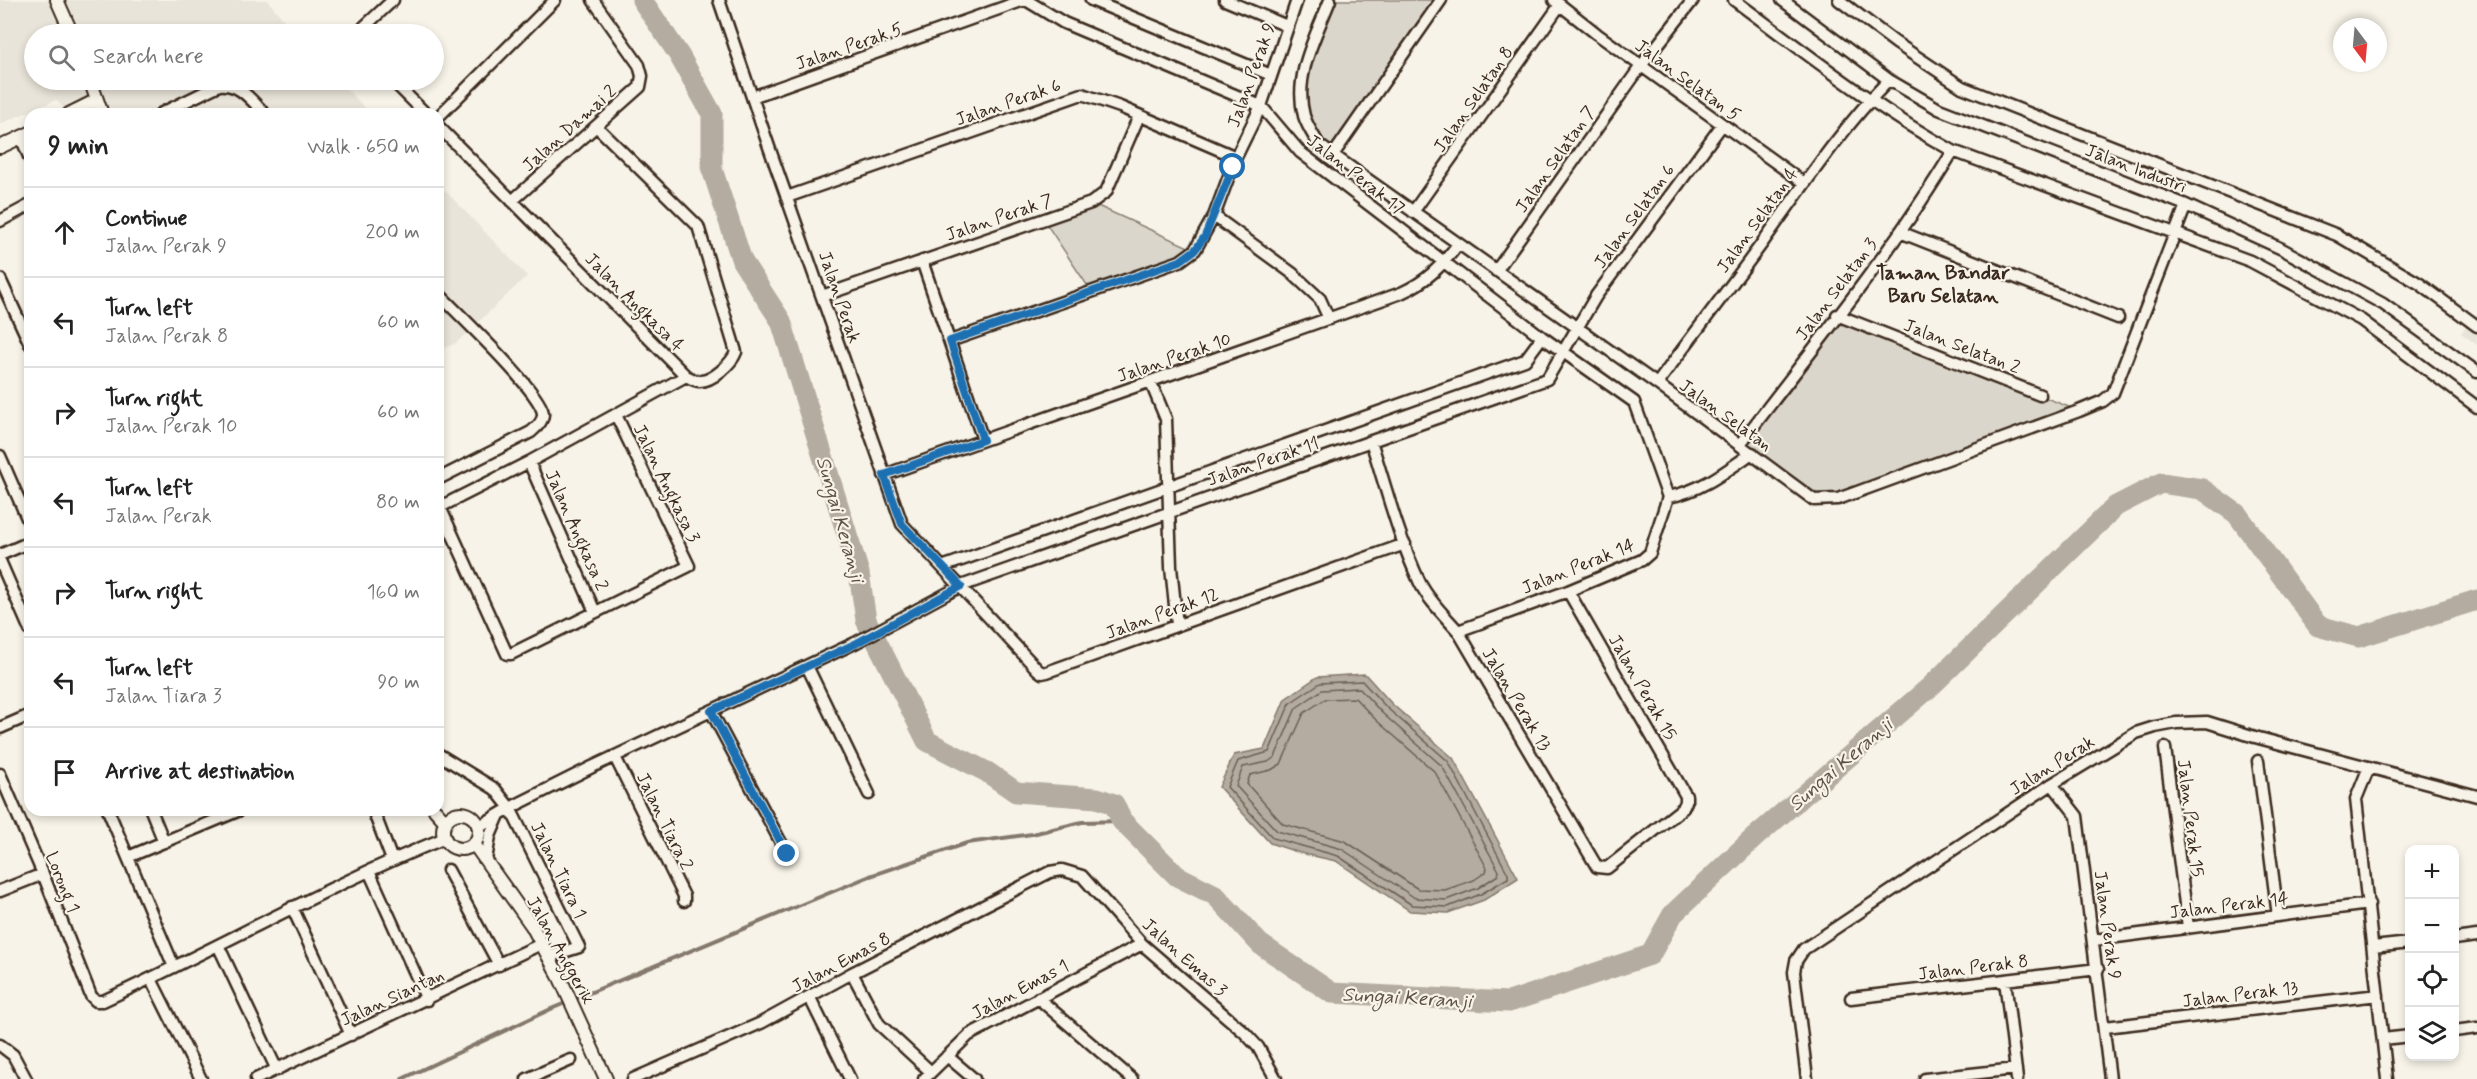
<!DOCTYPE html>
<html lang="en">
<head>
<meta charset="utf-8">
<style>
	body { margin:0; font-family:Mynerve,sans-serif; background:#f2f2f2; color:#222 }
	.controls { position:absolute; right:18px; bottom:18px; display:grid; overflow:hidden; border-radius:12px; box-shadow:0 3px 9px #0003 }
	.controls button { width:54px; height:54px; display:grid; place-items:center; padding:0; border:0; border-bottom:2px solid #e0e0e0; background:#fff; color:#222; font:30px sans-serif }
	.compass { position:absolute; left:2333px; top:18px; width:54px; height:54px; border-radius:50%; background:#fff; box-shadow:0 3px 9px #0003; rotate:164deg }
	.stop { position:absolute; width:18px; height:18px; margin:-14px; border:4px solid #1f6fb2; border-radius:50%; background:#fff }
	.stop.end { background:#1f6fb2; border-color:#fff; box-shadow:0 2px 6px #0008 }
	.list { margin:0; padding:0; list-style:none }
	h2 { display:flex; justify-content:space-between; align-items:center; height:78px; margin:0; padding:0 24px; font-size:26px }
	h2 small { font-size:20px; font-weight:400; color:#767676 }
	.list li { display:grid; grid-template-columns:39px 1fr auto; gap:18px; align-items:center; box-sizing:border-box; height:90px; padding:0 24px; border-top:2px solid #e0e0e0 }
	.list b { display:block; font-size:22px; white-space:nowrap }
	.list p { margin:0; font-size:20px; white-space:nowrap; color:#767676 }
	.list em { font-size:20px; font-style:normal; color:#767676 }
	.icon { flex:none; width:33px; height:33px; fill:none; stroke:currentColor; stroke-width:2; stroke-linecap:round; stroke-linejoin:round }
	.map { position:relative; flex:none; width:2477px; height:1079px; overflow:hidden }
	.search { position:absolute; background:#fff; box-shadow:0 3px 9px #0003; left:24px; top:24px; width:420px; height:66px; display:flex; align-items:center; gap:15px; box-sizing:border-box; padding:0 21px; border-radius:33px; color:#767676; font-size:22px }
	.panel { position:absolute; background:#fff; box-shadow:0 3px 9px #0003; left:24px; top:108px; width:420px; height:708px; border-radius:18px }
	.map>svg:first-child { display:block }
	.built { fill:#e9e4d9 }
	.green { fill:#dbd6cb; stroke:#8b8074; stroke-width:1.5 }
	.water { fill:#b4aca0; stroke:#84786c; stroke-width:1.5 }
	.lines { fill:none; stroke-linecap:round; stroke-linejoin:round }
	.shore { stroke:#6b5e52; stroke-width:1.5 }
	.stream { stroke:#84786c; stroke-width:4 }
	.river { stroke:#b4aca0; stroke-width:21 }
	.minor-casing { stroke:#3b2a1e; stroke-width:15 }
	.tertiary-casing { stroke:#3b2a1e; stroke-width:16 }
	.minor { stroke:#f7f3e8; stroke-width:10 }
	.tertiary { stroke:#f7f3e8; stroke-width:12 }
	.route { stroke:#1f6fb2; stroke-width:8 }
	.labels { text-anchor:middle; stroke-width:4.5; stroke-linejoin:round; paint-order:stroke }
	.street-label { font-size:18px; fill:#3b2a1e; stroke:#f7f3e8 }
	.neighbourhood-label { font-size:20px; font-weight:bold; fill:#3b2a1e; stroke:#f7f3e8 }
	.water-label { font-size:20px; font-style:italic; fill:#5f5145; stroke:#f7f3e8 }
</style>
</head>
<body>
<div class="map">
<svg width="2477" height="1079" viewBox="0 0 2477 1079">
	<rect width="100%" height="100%" fill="#f7f3e8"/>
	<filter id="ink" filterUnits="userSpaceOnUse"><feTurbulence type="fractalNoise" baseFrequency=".0167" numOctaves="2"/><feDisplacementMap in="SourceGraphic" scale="12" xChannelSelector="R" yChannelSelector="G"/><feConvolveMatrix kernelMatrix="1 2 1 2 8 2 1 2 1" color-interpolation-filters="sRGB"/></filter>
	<g filter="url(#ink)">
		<path class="built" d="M0 0H267L296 34H34V80H338L371 114H69L56 100 0 124Z
			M438 183 527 276 456 343 438 351Z
			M2477 314V345L2461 333Z"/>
		<path class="green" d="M1330 0H1441L1333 155 1304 117 1300 84Z
			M1091 203 1195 250 1091 291 1043 219Z
			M1837 315 2079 411 1838 499 1814 500 1740 444Z"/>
		<path class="water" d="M1365 674 1392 704 1453 758 1518 878 1484 900 1448 913 1410 911 1336 861 1300 853 1270 843 1219 787 1234 755 1264 749 1285 699 1317 677Z"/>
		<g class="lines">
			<path class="shore" d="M1362 681 1387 708 1448 761 1508 874V878L1481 894 1448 907 1412 905 1338 856 1273 838 1227 787 1238 761 1269 752 1290 703 1320 683Z
				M1359 688 1382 713 1442 766 1499 871 1498 875 1478 888 1446 900 1415 898 1342 849 1277 831 1236 786 1243 767 1268 762 1275 757 1296 708 1322 690Z
				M1355 698 1376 720 1435 772 1487 868 1486 872 1474 880 1445 890 1418 889 1345 841 1283 824 1247 784 1250 775 1271 770 1281 764 1304 713 1325 699Z"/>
			<path class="stream" d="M402 1079 551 1009 870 876 967 843 1032 834 1082 822 1122 821"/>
			<path class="river" d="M642 0 679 55 712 114V169L742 261 781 321 859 573 866 620 927 741 987 772 1016 792 1097 798 1114 804 1122 821 1177 876 1215 895 1260 944 1332 993 1509 1002 1650 955 1673 914 1755 837 1930 687 2116 506 2161 483 2202 489 2237 514 2318 626 2359 637 2477 600"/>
			<g class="minor-casing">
				<path id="minor" d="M719 0 769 147 902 524 1038 670 1042 673 1047 672 1405 544
					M1026 0 1064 23 1261 106 1300 152 1542 337 1634 402 1668 497 1650 553 1642 560 1568 591 1458 631
					M1091 0 1271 75
					M1225 0 1287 26
					M1330 0C1316 36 1293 76 1304 116 1307 126 1314 136 1319 145L1657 384 1814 500 1838 499 2079 411 2103 401 2113 393 2186 205
					M1554 0 1597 34 1804 183
					M1734 0C1806 53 1875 108 1953 151L2250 261 2361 320 2477 407
					M1782 0 1889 80 1939 109 2186 205 2282 249 2383 304 2477 372
					M1839 0 1896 43 1962 87 2337 235 2420 284 2477 326
					M361 34 364 27 393 0
					M392 80 426 114
					M752 97 1024 0
					M160 114 219 85C240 83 251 100 265 114
					M438 117 555 0
					M438 126 686 376C690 378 695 381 699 381 712 382 732 363 736 352L698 226 597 127
					M21 137 30 159
					M1333 155 1441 0
					M787 197 1082 94 1120 107 1236 157
					M512 201 640 87 642 76 639 65 593 0
					M1413 212 1560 5
					M1214 216 1292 273 1320 299 1329 319
					M0 221 30 205
					M1900 232 2118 318
					M922 261 983 440
					M1496 271 1641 66 1693 0
					M0 279 30 344
					M438 293C458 314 539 390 543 413 544 421 536 428 531 432L438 479
					M822 296 1091 203 1106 192 1139 116
					M1837 315 2040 395
					M950 341 1180 261 1195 250 1214 216 1236 157 1261 106 1297 0
					M1151 383 1166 419 1171 567 1177 625
					M1657 384C1692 336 1728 290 1763 242 1803 186 1841 129 1889 80
					M1371 441C1386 488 1399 539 1420 583 1429 601 1445 616 1458 631L1597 867 1607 868 1683 808 1686 802V796L1568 591
					M1740 444C1813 348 1891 254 1953 151
					M0 456 30 525
					M529 462 595 612
					M884 475 1401 293C1426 282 1442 266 1458 244
					M1668 497C1701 491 1725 472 1752 453
					M440 507 507 654H511L689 566 616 415
					M438 508 529 462 686 376
					M0 555 30 542
					M0 561 30 630
					M942 567 1525 360 1542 337
					M807 666 869 794
					M711 711 787 854
					M0 728 30 715
					M2165 748 2188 927
					M438 754 495 789 510 808 579 947 548 957
					M615 757 684 896V901
					M2258 761 2278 916
					M2369 767 2356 799 2387 1079
					M0 774 43 874 91 996 96 1001H103C218 948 328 885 445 838
					M2052 784 2077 816 2110 1079
					M108 810 174 967
					M151 810 164 842
					M373 810 392 860
					M478 827 510 808 592 767 855 643 961 586 1547 379 1596 296 1722 125
					M128 857 240 810
					M486 860 490 836 499 815
					M448 870 499 965
					M369 871 427 1000
					M0 891 43 874
					M292 907 351 1035
					M2454 939 2477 936
					M2094 940 2369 904
					M218 945 277 1070
					M2373 947 2410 943
					M852 973 879 1024 931 1072
					M151 979 201 1079
					M2005 980 2017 1079
					M810 998 850 1079
					M1038 998 1132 1079
					M1851 998 2098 969
					M2105 1027 2378 995
					M2454 1031 2477 1028
					M2383 1039 2410 1036
					M0 1045 13 1055 26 1079
					M947 1056 974 1079
					M256 1079 541 944
					M527 1079 571 1060
					M633 1079 761 1023 852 973 1050 872 1062 870 1082 876 1142 944 1244 1032 1258 1047 1276 1079
					M924 1079 969 1035 1142 944
					M1807 1079 1794 972 1796 961 1804 949 2052 784 2136 733 2155 727 2176 723 2207 722 2255 737 2477 796
					M1925 1079 2016 1069"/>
			</g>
			<g class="tertiary-casing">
				<path id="tertiary" d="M57 0 72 34
					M90 80 102 114
					M69 114 97 100
					M0 147 30 133
					M435 810 446 822
					M443 831a18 18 0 1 1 36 0a18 18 0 1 1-36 0Z
					M474 844 532 926 560 978 606 1079"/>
			</g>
			<use href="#minor" class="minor"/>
			<use href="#tertiary" class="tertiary"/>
		</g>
	</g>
	<g class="lines" filter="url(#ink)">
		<path class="route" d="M787 854 711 711 855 644 961 586 902 524 884 475 983 440 950 341 1180 261 1195 250 1205 236 1233 167"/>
	</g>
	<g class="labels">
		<g class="street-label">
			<text transform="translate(849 46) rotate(-19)" y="6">Jalan Perak 5</text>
			<text transform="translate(1251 75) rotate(-70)" y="6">Jalan Perak 9</text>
			<text transform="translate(1688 80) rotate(36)" y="6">Jalan Selatan 5</text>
			<text transform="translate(1473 99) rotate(-55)" y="6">Jalan Selatan 8</text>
			<text transform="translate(1008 102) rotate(-19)" y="6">Jalan Perak 6</text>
			<text transform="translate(569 128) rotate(-42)" y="6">Jalan Damai 2</text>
			<text transform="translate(1555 159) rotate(-55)" y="6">Jalan Selatan 7</text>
			<text transform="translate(2136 168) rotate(21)" y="6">Jalan Industri</text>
			<text transform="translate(1356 174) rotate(38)" y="6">Jalan Perak 17</text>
			<text transform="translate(1634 216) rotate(-54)" y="6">Jalan Selatan 6</text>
			<text transform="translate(999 217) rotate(-19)" y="6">Jalan Perak 7</text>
			<text transform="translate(1757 220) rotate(-54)" y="6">Jalan Selatan 4</text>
			<text transform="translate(1836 289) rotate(-53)" y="6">Jalan Selatan 3</text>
			<text transform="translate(840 297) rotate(71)" y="6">Jalan Perak</text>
			<text transform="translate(635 302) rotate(45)" y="6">Jalan Angkasa 4</text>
			<text transform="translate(1962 346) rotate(21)" y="6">Jalan Selatan 2</text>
			<text transform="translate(1174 357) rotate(-19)" y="6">Jalan Perak 10</text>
			<text transform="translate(1726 415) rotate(36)" y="6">Jalan Selatan</text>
			<text transform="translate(1263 461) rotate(-19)" y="6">Jalan Perak 11</text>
			<text transform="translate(667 483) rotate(64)" y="6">Jalan Angkasa 3</text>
			<text transform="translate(577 530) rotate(66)" y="6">Jalan Angkasa 2</text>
			<text transform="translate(1578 566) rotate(-22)" y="6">Jalan Perak 14</text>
			<text transform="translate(1162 613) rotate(-20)" y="6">Jalan Perak 12</text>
			<text transform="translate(1643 687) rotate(60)" y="6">Jalan Perak 15</text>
			<text transform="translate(1517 699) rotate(59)" y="6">Jalan Perak 13</text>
			<text transform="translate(2052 765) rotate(-32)" y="6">Jalan Perak</text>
			<text transform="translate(2191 818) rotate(83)" y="6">Jalan Perak 15</text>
			<text transform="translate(665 821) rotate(64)" y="6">Jalan Tiara 2</text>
			<text transform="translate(559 870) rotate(64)" y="6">Jalan Tiara 1</text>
			<text transform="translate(63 882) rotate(68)" y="6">Lorong 1</text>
			<text transform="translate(2229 905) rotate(-7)" y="6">Jalan Perak 14</text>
			<text transform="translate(2108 925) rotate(82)" y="6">Jalan Perak 9</text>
			<text transform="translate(561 950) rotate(61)" y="6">Jalan Anggerik</text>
			<text transform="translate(1185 957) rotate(42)" y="6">Jalan Emas 3</text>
			<text transform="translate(841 962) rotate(-28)" y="6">Jalan Emas 8</text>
			<text transform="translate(1973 967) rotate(-7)" y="6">Jalan Perak 8</text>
			<text transform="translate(1020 989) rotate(-28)" y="6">Jalan Emas 1</text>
			<text transform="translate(2240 994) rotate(-7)" y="6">Jalan Perak 13</text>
			<text transform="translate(392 997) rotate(-25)" y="6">Jalan Siantan</text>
		</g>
		<g class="neighbourhood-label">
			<text x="1943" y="279">Taman Bandar<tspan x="1943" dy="23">Baru Selatan</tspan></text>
		</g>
		<g class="water-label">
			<text transform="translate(841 519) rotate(74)" y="7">Sungai Keranji</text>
			<text transform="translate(1840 764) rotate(-41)" y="7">Sungai Keranji</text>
			<text transform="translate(1407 997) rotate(3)" y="7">Sungai Keranji</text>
		</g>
	</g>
</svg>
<div class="controls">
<button>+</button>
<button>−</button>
<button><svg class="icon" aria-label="locate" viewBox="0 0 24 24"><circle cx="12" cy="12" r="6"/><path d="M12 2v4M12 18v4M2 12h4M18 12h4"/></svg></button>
<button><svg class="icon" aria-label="layers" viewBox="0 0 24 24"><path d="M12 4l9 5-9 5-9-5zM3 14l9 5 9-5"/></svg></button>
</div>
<svg class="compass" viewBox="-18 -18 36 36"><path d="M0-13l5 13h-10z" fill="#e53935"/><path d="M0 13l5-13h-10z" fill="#767676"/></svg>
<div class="stop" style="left:1233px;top:167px"></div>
<div class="stop end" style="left:787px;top:854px"></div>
<div class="search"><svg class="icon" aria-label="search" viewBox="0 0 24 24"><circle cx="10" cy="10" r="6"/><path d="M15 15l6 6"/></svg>Search here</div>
<section class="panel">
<h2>9 min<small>Walk · 650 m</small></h2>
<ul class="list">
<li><svg class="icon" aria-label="ahead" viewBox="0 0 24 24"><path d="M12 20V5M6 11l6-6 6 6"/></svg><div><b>Continue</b><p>Jalan Perak 9</p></div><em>200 m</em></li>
<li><svg class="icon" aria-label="left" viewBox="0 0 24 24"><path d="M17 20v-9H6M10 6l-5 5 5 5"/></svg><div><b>Turn left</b><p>Jalan Perak 8</p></div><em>60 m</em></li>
<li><svg class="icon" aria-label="right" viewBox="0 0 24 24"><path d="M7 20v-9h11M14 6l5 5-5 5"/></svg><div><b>Turn right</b><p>Jalan Perak 10</p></div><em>60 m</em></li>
<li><svg class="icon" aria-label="left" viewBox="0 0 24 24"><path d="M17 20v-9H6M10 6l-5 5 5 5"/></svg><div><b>Turn left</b><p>Jalan Perak</p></div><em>80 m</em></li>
<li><svg class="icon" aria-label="right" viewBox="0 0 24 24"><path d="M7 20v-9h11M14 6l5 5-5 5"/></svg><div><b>Turn right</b></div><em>160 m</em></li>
<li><svg class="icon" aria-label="left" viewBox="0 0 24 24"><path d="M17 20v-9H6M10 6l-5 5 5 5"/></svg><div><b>Turn left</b><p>Jalan Tiara 3</p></div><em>90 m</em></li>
<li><svg class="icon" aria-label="arrive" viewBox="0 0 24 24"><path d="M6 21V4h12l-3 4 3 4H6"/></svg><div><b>Arrive at destination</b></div></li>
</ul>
</section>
</div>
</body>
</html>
